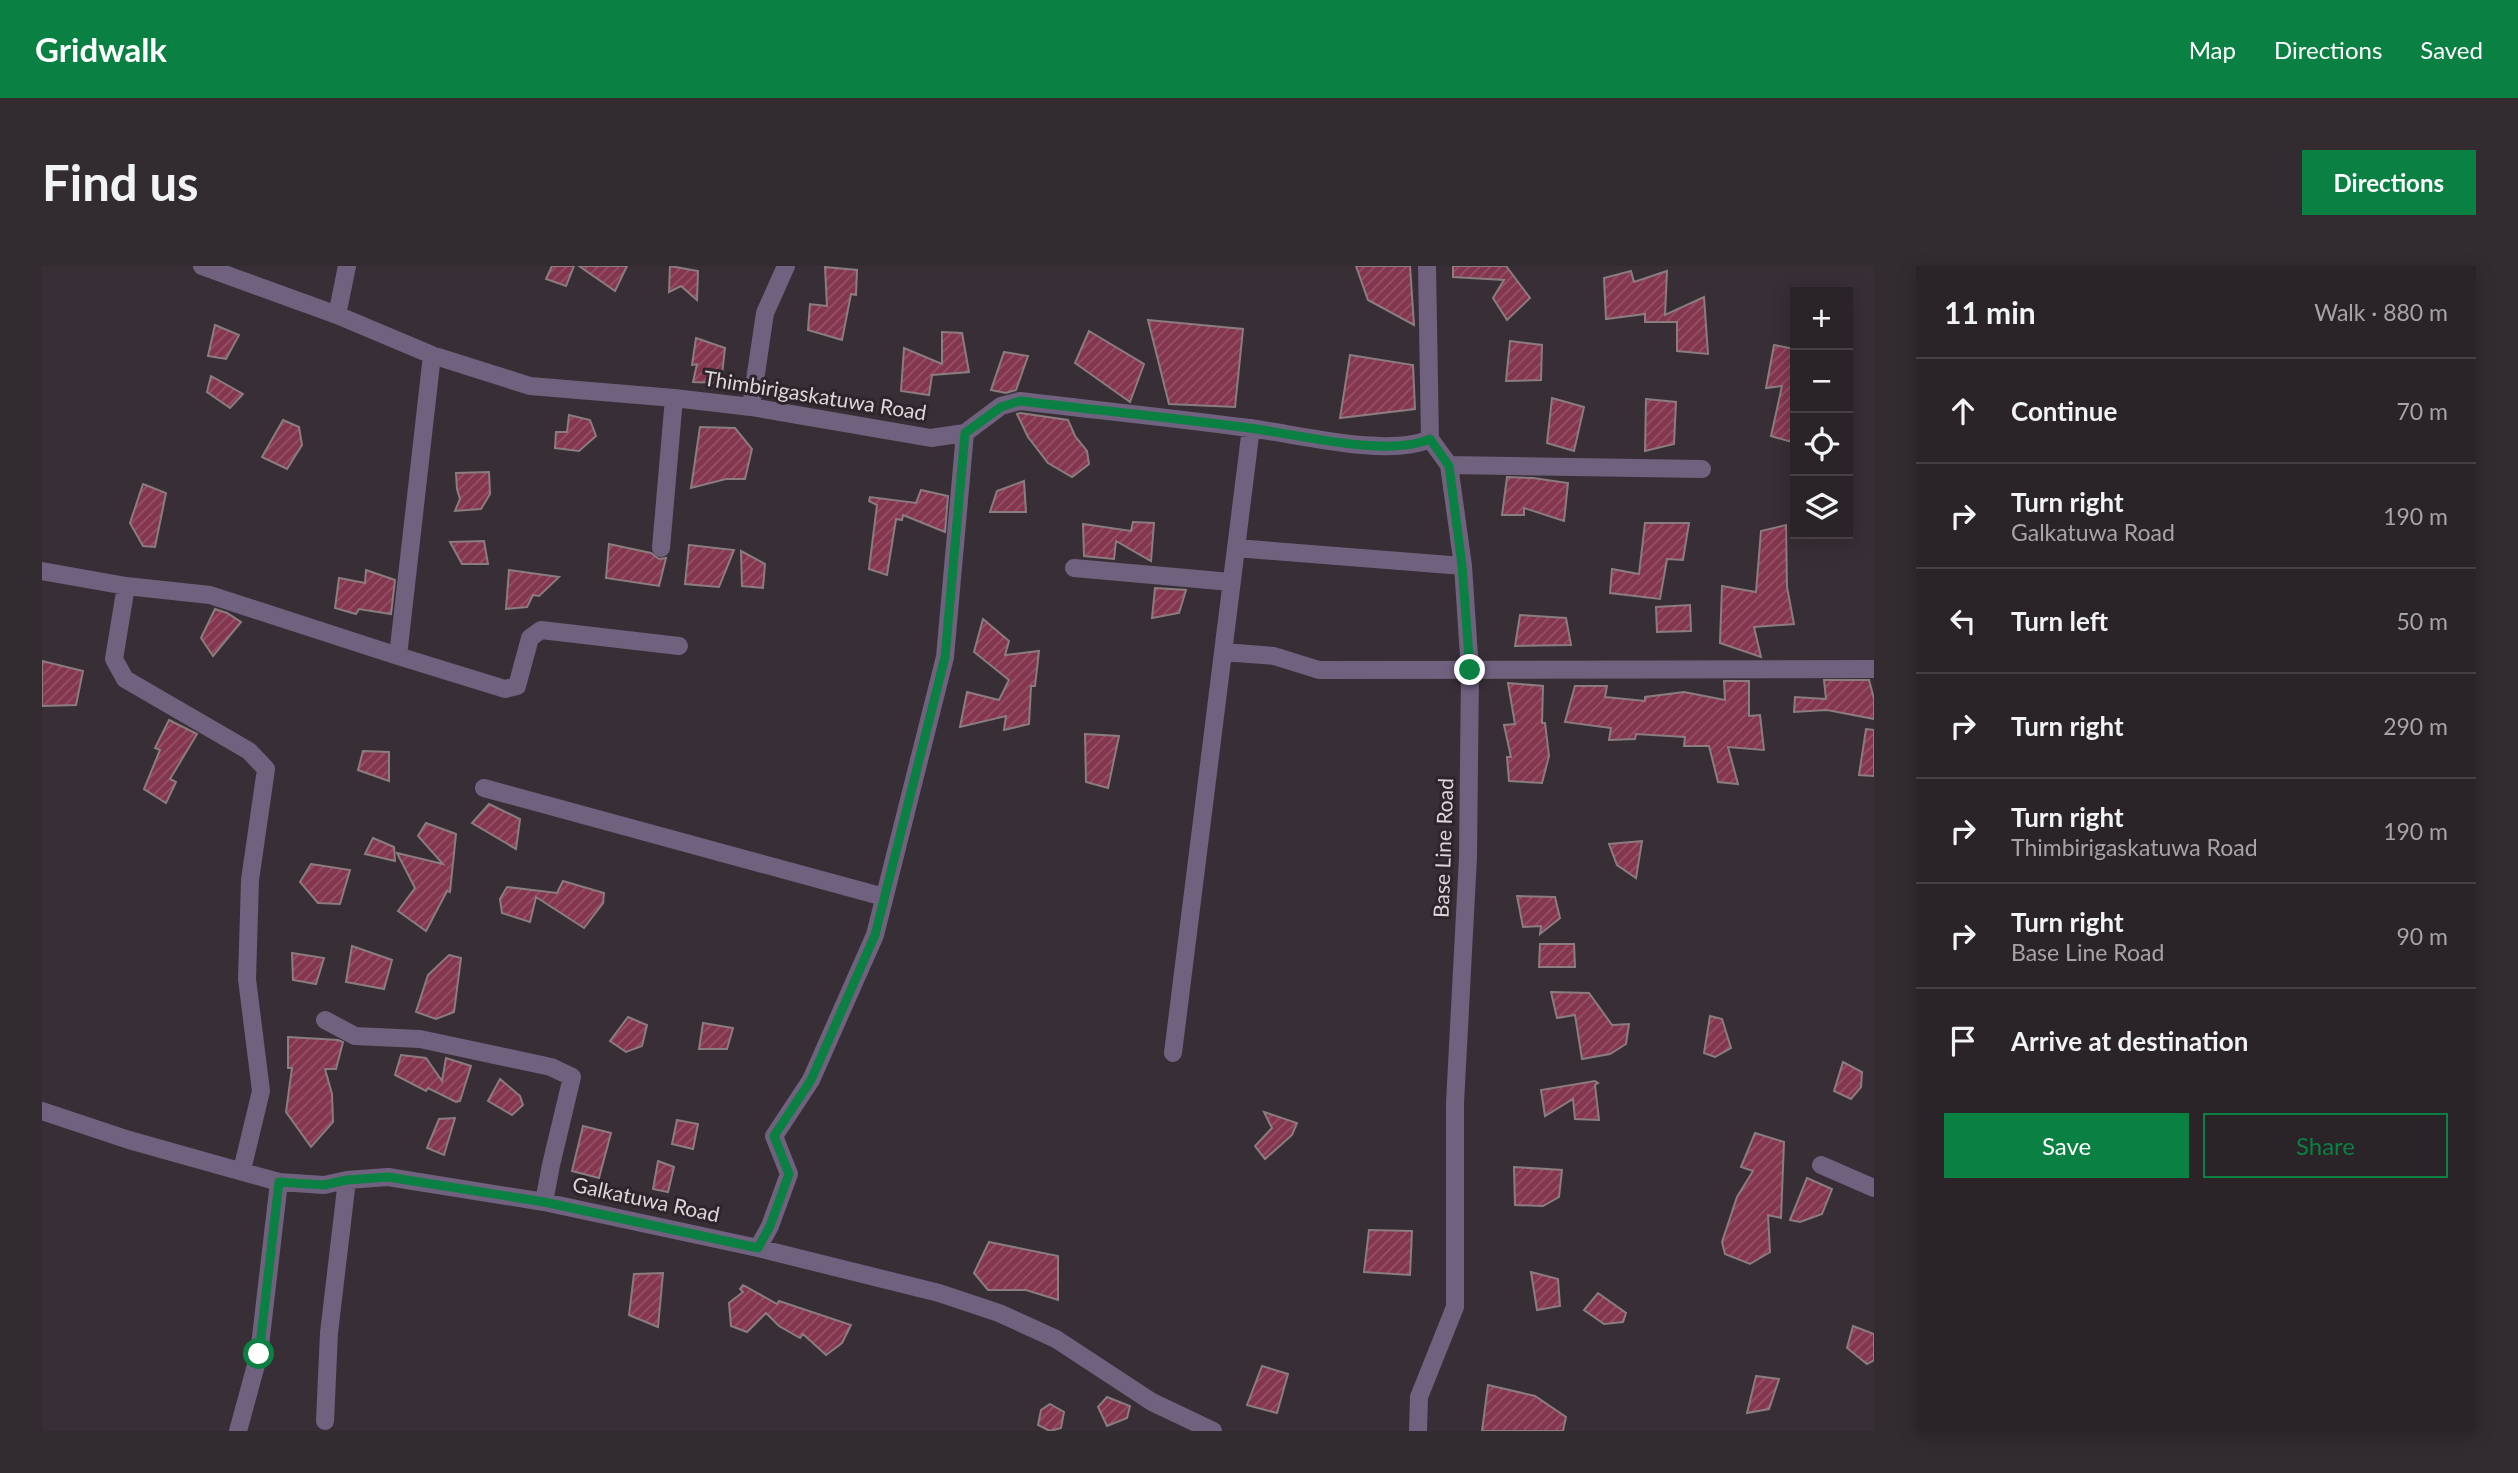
<!DOCTYPE html>
<html lang="en">
<head>
<meta charset="utf-8">
<style>
	body { margin:0; font-family:Lato,sans-serif; background:#322b30; color:#f1f3f6 }
	.controls { position:absolute; right:21px; top:21px; display:grid; overflow:hidden; border-radius:0px; box-shadow:0 4px 18px #0003 }
	.controls button { width:63px; height:63px; display:grid; place-items:center; padding:0; border:0; border-bottom:2px solid #464045; background:#2a2328; color:#f1f3f6; font:35px sans-serif }
	.stop { position:absolute; width:21px; height:21px; margin:-16px; border:5px solid #0b8043; border-radius:50%; background:#fff }
	.stop.end { background:#0b8043; border-color:#fff; box-shadow:0 2px 7px #0008 }
	.list { margin:0; padding:0; list-style:none }
	h2 { display:flex; justify-content:space-between; align-items:center; height:91px; margin:0; padding:0 28px; font-size:30px }
	h2 small { font-size:23px; font-weight:400; color:#a5a4a8 }
	.list li { display:grid; grid-template-columns:46px 1fr auto; gap:21px; align-items:center; box-sizing:border-box; height:105px; padding:0 28px; border-top:2px solid #464045 }
	.list b { display:block; font-size:26px; white-space:nowrap }
	.list p { margin:0; font-size:23px; white-space:nowrap; color:#a5a4a8 }
	.list em { font-size:23px; font-style:normal; color:#a5a4a8 }
	.actions { display:flex; gap:14px; padding:21px 28px }
	.actions a { flex:1; padding:16px 0; border:2px solid #0b8043; border-radius:0px; text-align:center; font-size:24px; color:#0b8043 }
	.actions .main { background:#0b8043; color:#fff }
	.icon { flex:none; width:38px; height:38px; fill:none; stroke:currentColor; stroke-width:2; stroke-linecap:round; stroke-linejoin:round }
	.map { position:relative; flex:none; width:1832px; height:1165px; overflow:hidden; border-radius:0px }
	header { display:flex; align-items:center; gap:42px; box-sizing:border-box; height:98px; padding:0 35px; background:#0b8043; color:#fff }
	header strong { font-size:33px }
	nav { display:flex; gap:38px; margin-inline-start:auto; font-size:24px }
	.intro { display:flex; align-items:center; justify-content:space-between; box-sizing:border-box; height:168px; padding:0 42px }
	h1 { margin:0; font-size:49px }
	.button { padding:18px 32px; border-radius:0px; background:#0b8043; color:#fff; font-size:24px; font-weight:700 }
	main { display:flex; gap:42px; padding:0 42px }
	aside { flex:1; background:#2a2328; border-radius:0px; box-shadow:0 4px 18px #0003 }
	.map>svg:first-child { display:block }
	.building { fill:url(#building-hatch); stroke:#8a7c7f; stroke-width:2 }
	.lines { fill:none; stroke-linecap:round; stroke-linejoin:round }
	.minor { stroke:#70617f; stroke-width:18 }
	.route { stroke:#0b8043; stroke-width:9 }
	.labels { text-anchor:middle; stroke-width:6; stroke-linejoin:round; paint-order:stroke }
	.street-label { font-size:21px; fill:#dcd6da; stroke:#2e252c }
</style>
</head>
<body>
<header>
<strong>Gridwalk</strong>
<nav><a>Map</a><a>Directions</a><a>Saved</a></nav>
</header>
<div class="intro"><h1>Find us</h1><a class="button">Directions</a></div>
<main>
<div class="map">
<svg width="1832" height="1165" viewBox="0 0 1832 1165">
	<defs>
		<pattern id="building-hatch" width="6" height="6" patternUnits="userSpaceOnUse" patternTransform="scale(1.75)"><rect width="6" height="6" fill="#84364f"/><path d="M-1 1l2-2M0 6l6-6M5 7l2-2" fill="none" stroke="#955268"/></pattern>
	</defs>
	<rect width="100%" height="100%" fill="#382f36"/>
	<path class="building" d="M510 0H532L524 20 504 13Z
		M537 0H585L573 25Z
		M628 0 656 5 655 34 639 20 627 26Z
		M1314 0H1368L1372 59 1326 34Z
		M1411 0H1464L1488 32 1465 54 1451 32 1462 14 1411 11Z
		M783 1 815 4 814 29 809 28 800 74 766 64 768 38 785 40Z
		M1589 5 1592 16 1625 5 1623 49 1662 31 1666 88 1635 85V56H1603V48L1564 53 1562 12Z
		M1106 54 1201 63 1193 141 1127 138Z
		M173 59 197 69 184 93 166 90Z
		M1047 65 1102 98 1088 136 1033 97Z
		M900 66 920 67 927 106 890 109 887 129 859 125 862 82 900 98Z
		M654 72 683 82 679 117 651 116 655 98 650 99Z
		M1468 75 1500 79 1499 114 1464 115Z
		M1732 79 1753 83V177L1729 170 1740 120 1724 122Z
		M962 86 986 90 974 124 964 127 949 124Z
		M1308 89 1371 99 1373 143 1298 152Z
		M169 110 201 128 188 142 165 126Z
		M1510 132 1542 141 1532 185 1505 177Z
		M1604 133 1634 136 1632 178 1603 185Z
		M978 147 1026 154 1033 170 1045 185 1047 198 1030 211 1006 197 986 171 975 148Z
		M527 149 548 154 554 170 537 185 513 182 514 166H525Z
		M241 154 257 161 260 179 245 203 220 191Z
		M658 161 693 162 710 183 703 213H684L649 222Z
		M447 206 448 228 439 243 413 245 418 233 415 223 414 207Z
		M1465 211 1491 212 1526 217 1522 255 1482 242V249H1460Z
		M982 215 984 246H948L955 225Z
		M101 218 124 227 113 281 101 280 88 257Z
		M879 224 906 230 903 266 861 249 860 254 854 253 845 309 827 303 835 239 827 235 828 231 874 237Z
		M1091 256 1112 257 1109 295 1074 275 1072 293 1042 290 1041 258 1089 265Z
		M1603 257H1647L1641 294 1625 293 1618 333 1568 327 1570 303 1597 308Z
		M1744 259 1745 321 1752 358 1712 361 1719 391 1678 377 1680 320 1714 326 1719 265Z
		M442 275 446 298H420L408 276Z
		M567 278 609 287 617 293 624 292 617 320 564 312Z
		M647 279 692 284 677 321 643 318Z
		M699 285 723 298 721 322 700 320Z
		M324 304 353 314 349 348 317 343 314 348 293 342 297 312 323 317Z
		M467 304 517 311 497 330 491 329 485 341 464 343Z
		M1113 322 1144 324 1137 347 1110 352Z
		M1648 339 1649 365 1615 366 1614 341Z
		M173 343 185 347 199 356 171 390 159 372Z
		M1478 349 1524 352 1529 379 1473 380Z
		M941 353 967 375 963 389 997 385 993 420H989L987 458 962 464 964 450 918 461 925 426 957 434 967 414 932 386Z
		M0 395 41 405 34 439 0 440Z
		M1782 414H1827L1832 433V453L1785 444 1752 446 1753 431 1784 433Z
		M1682 415H1707V450L1718 449 1722 484 1686 481 1696 518 1676 516 1667 480H1642L1643 471 1594 468 1593 473 1567 474 1569 462 1523 456 1533 420H1565L1563 431 1603 435V431L1642 426 1683 434Z
		M1466 417 1501 420 1500 457H1503L1507 490 1500 517 1467 515 1465 491H1469L1462 459 1473 458Z
		M127 454 155 468 128 513 134 516 124 537 102 523 118 484 113 482Z
		M1824 463 1832 464V510L1817 509Z
		M1043 468 1077 470 1066 522 1044 516Z
		M321 485 347 486V515L316 504Z
		M447 538 478 553 474 583 430 557Z
		M384 557 414 568 408 626 405 625 384 665 356 645 373 622 355 587 401 598 376 570Z
		M331 572 352 581 353 595 323 588Z
		M1600 575 1594 612 1575 599 1567 578Z
		M269 598 308 604 298 638 276 637 258 616Z
		M521 615 562 627 561 637 542 662 494 631 488 656 460 647 458 633 465 621 515 627Z
		M1475 630 1513 631 1518 652 1498 668 1499 660 1481 661Z
		M1498 678H1532L1533 701H1497Z
		M310 680 350 694 342 723 304 716Z
		M250 687 282 692 274 718 251 714Z
		M407 689 419 692 412 746 394 753 374 746 386 709Z
		M1509 726 1547 727 1570 759 1587 758 1584 778 1568 788 1540 793 1533 749 1515 752Z
		M1668 750 1680 753 1689 782 1673 791 1662 787Z
		M586 751 605 759 600 780 584 786 568 775Z
		M661 757 691 762 685 783H657Z
		M246 771 296 774 301 776 294 803H283L290 828 291 856 269 881 244 846 250 802H246Z
		M359 789 384 792 400 815 404 792 429 800 418 835 414 836 386 822 384 825 353 809Z
		M1801 796 1820 806 1819 821 1809 833 1792 825Z
		M458 813 478 830 481 839 470 849 446 835Z
		M1553 815 1556 817 1553 819 1557 854 1533 853 1531 833 1503 850 1499 824Z
		M1222 846 1255 857 1250 869 1223 893 1213 880 1230 862Z
		M413 852 402 889 385 882 397 853Z
		M635 854 656 858 651 883 630 878Z
		M541 860 569 867 557 912 530 905Z
		M1713 867 1742 876 1739 952 1726 949 1728 986 1708 998 1683 988 1680 976 1695 931 1711 905 1699 901Z
		M616 895 632 901 626 926 611 923Z
		M1472 901 1520 904 1517 931 1501 940 1473 939Z
		M1765 912 1790 923 1780 948 1758 956 1748 954Z
		M1327 964 1370 965 1368 1009 1322 1006Z
		M947 976 1016 990V1034L984 1024H946L932 1007Z
		M1489 1006 1516 1013 1518 1040 1495 1044Z
		M621 1007 616 1061 587 1049 592 1008Z
		M701 1019 735 1038 737 1035 809 1059 800 1077 784 1089 761 1068 758 1072 737 1060 724 1047 705 1066 689 1060 687 1037 701 1026 698 1023Z
		M1556 1027 1584 1047 1581 1056 1562 1058 1542 1044Z
		M1811 1060 1832 1068V1094L1825 1098 1805 1082Z
		M1220 1100 1246 1108 1235 1147 1205 1139Z
		M1714 1110 1737 1113 1727 1143 1705 1147Z
		M1446 1119 1493 1130 1524 1151 1521 1165H1440Z
		M1065 1131 1088 1140 1085 1152 1065 1160 1056 1141Z
		M1008 1138 1022 1146 1019 1162 1008 1165 996 1159 999 1144Z"/>
	<g class="lines">
		<path class="minor" d="M160 0 295 49 390 89 488 120 632 132 709 141 889 172 923 167 959 140 978 135C1054 144 1131 152 1207 162 1255 168 1345 192 1388 173
			M295 49 305 0
			M709 141 723 47 744 0
			M1407 199 1660 203
			M619 282 632 132
			M1194 282 1421 300
			M1032 302 1189 316
			M0 305 84 320 168 329 356 390 390 89
			M84 320 72 393 83 413 207 485 224 503 208 614 205 713 219 825 200 904
			M1181 386 1232 390 1277 404 1832 403
			M356 390 463 423 475 420 488 372 499 364 637 380
			M442 522 842 631
			M283 754 313 770 378 773 509 801 530 811 509 899 502 936
			M1131 787 1209 162
			M0 845 87 874 237 916 282 919 305 914 346 911 502 936 716 982 897 1027 957 1047 1014 1073 1110 1136 1171 1165
			M1779 899 1832 922
			M716 982 728 960 747 908 732 870 769 814 833 669 903 391 923 167
			M283 1155 287 1067 305 914
			M196 1165 217 1088 237 916
			M1376 1165 1377 1131 1413 1041V837L1426 591 1428 405 1421 300 1407 199 1388 173 1385 0"/>
	</g>
	<g class="lines">
		<path class="route" d="M217 1088 237 916 282 919 305 914 346 911 502 936 716 982 728 960 747 908 732 870 769 814 833 669 903 391 923 167 959 141 978 135C1054 144 1131 152 1207 162 1255 168 1345 192 1388 173L1407 200 1420 299 1428 404"/>
	</g>
	<g class="labels">
		<g class="street-label">
			<text transform="translate(773 130) rotate(9)" y="7">Thimbirigaskatuwa Road</text>
			<text transform="translate(1402 582) rotate(-88)" y="7">Base Line Road</text>
			<text transform="translate(604 934) rotate(12)" y="7">Galkatuwa Road</text>
		</g>
	</g>
</svg>
<div class="controls">
<button>+</button>
<button>−</button>
<button><svg class="icon" aria-label="locate" viewBox="0 0 24 24"><circle cx="12" cy="12" r="6"/><path d="M12 2v4M12 18v4M2 12h4M18 12h4"/></svg></button>
<button><svg class="icon" aria-label="layers" viewBox="0 0 24 24"><path d="M12 4l9 5-9 5-9-5zM3 14l9 5 9-5"/></svg></button>
</div>
<div class="stop" style="left:217px;top:1088px"></div>
<div class="stop end" style="left:1428px;top:404px"></div>
</div>
<aside>
<h2>11 min<small>Walk · 880 m</small></h2>
<ul class="list">
<li><svg class="icon" aria-label="ahead" viewBox="0 0 24 24"><path d="M12 20V5M6 11l6-6 6 6"/></svg><div><b>Continue</b></div><em>70 m</em></li>
<li><svg class="icon" aria-label="right" viewBox="0 0 24 24"><path d="M7 20v-9h11M14 6l5 5-5 5"/></svg><div><b>Turn right</b><p>Galkatuwa Road</p></div><em>190 m</em></li>
<li><svg class="icon" aria-label="left" viewBox="0 0 24 24"><path d="M17 20v-9H6M10 6l-5 5 5 5"/></svg><div><b>Turn left</b></div><em>50 m</em></li>
<li><svg class="icon" aria-label="right" viewBox="0 0 24 24"><path d="M7 20v-9h11M14 6l5 5-5 5"/></svg><div><b>Turn right</b></div><em>290 m</em></li>
<li><svg class="icon" aria-label="right" viewBox="0 0 24 24"><path d="M7 20v-9h11M14 6l5 5-5 5"/></svg><div><b>Turn right</b><p>Thimbirigaskatuwa Road</p></div><em>190 m</em></li>
<li><svg class="icon" aria-label="right" viewBox="0 0 24 24"><path d="M7 20v-9h11M14 6l5 5-5 5"/></svg><div><b>Turn right</b><p>Base Line Road</p></div><em>90 m</em></li>
<li><svg class="icon" aria-label="arrive" viewBox="0 0 24 24"><path d="M6 21V4h12l-3 4 3 4H6"/></svg><div><b>Arrive at destination</b></div></li>
</ul>
<div class="actions"><a class="main">Save</a><a>Share</a></div>
</aside>
</main>
</body>
</html>
